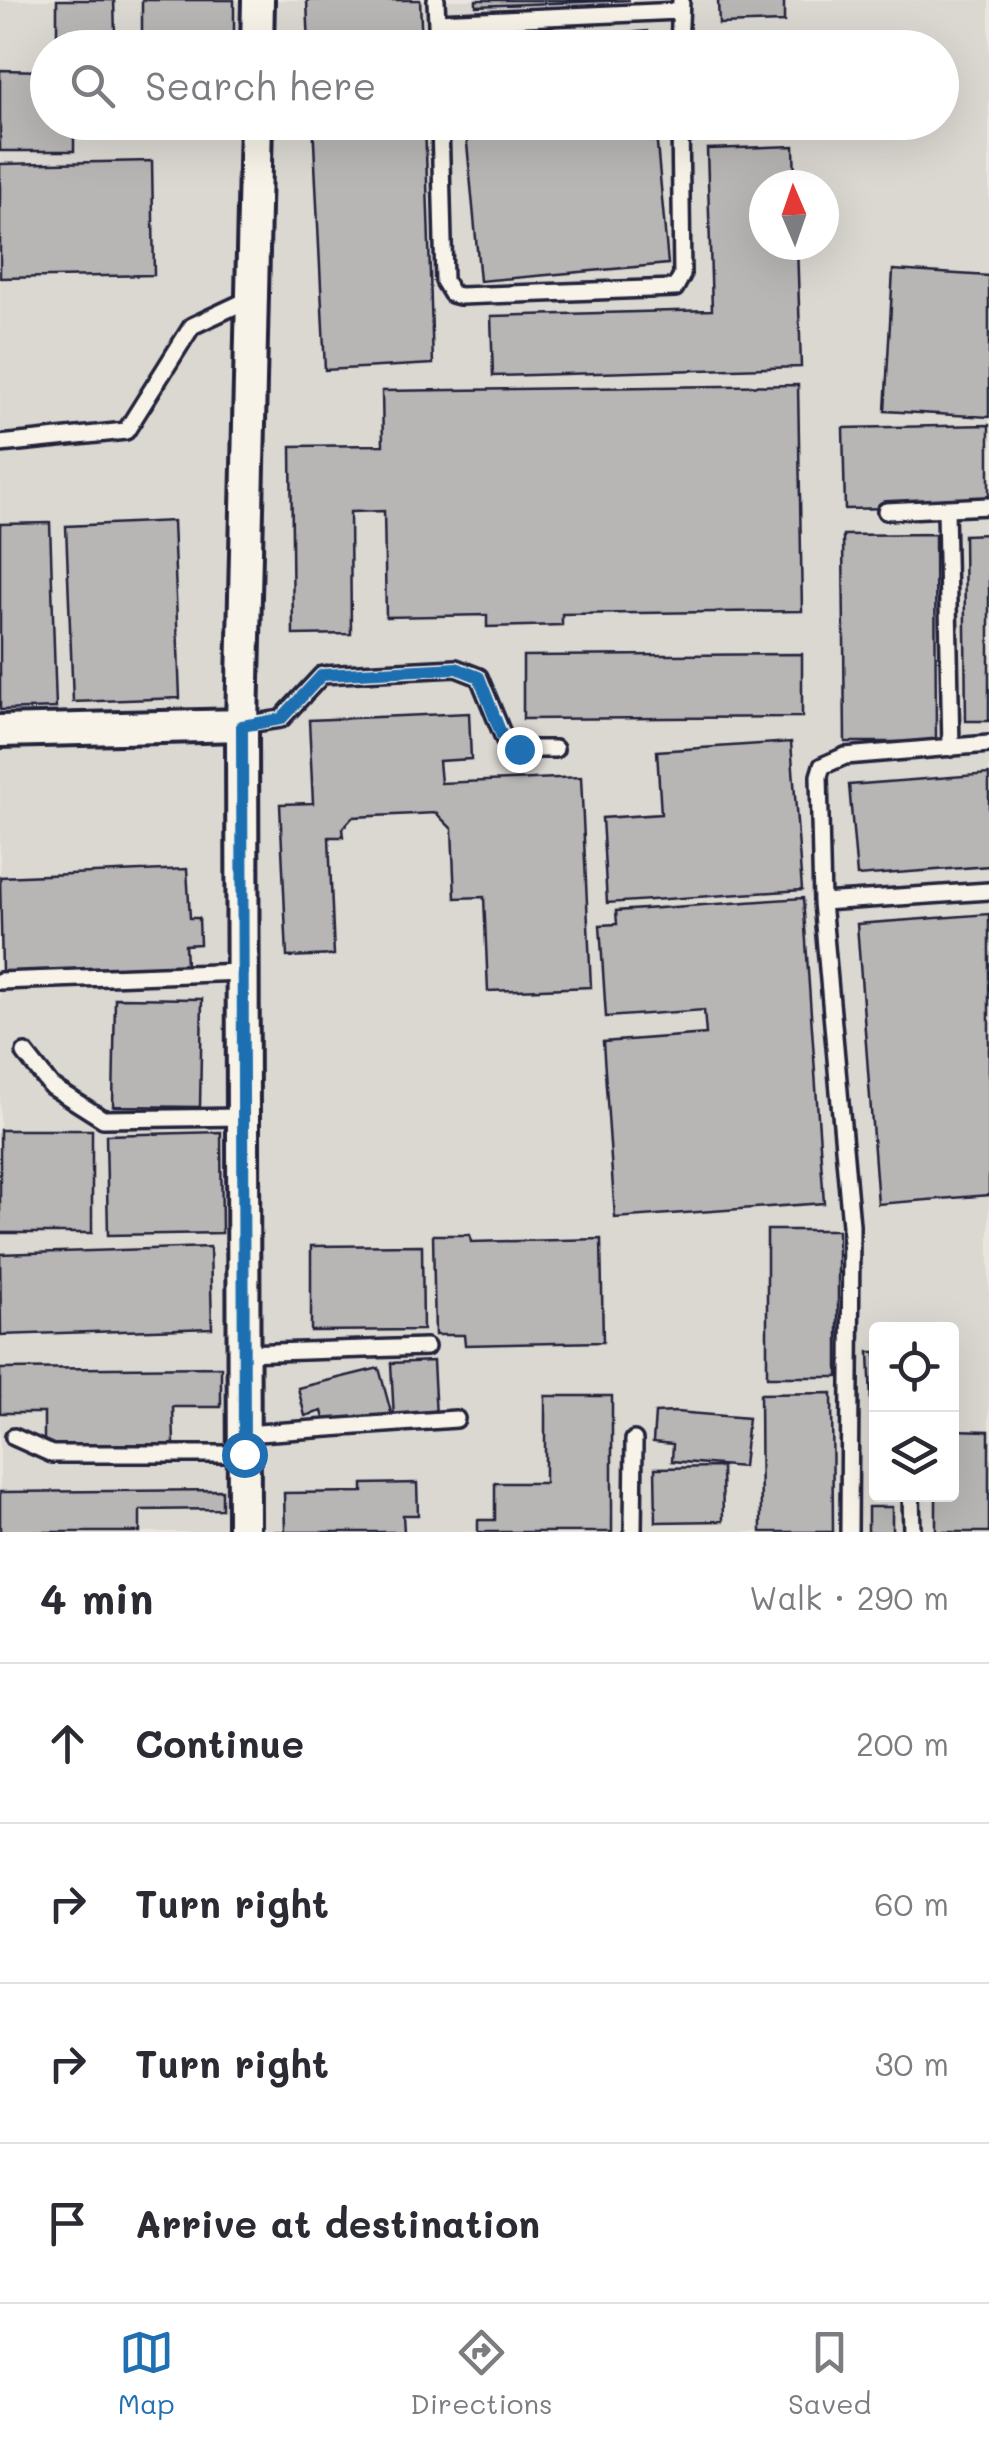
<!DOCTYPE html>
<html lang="en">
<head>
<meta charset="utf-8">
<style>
	body { margin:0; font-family:Mali,sans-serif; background:#f7f7f7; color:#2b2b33 }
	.controls { position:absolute; right:30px; bottom:30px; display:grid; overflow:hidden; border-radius:10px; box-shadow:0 10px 40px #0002 }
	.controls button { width:90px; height:90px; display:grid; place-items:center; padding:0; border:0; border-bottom:2px solid #e1e1e2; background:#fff; color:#2b2b33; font:50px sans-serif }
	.compass { position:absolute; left:749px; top:170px; width:90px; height:90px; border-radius:50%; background:#fff; box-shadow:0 10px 40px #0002; rotate:358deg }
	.stop { position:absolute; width:30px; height:30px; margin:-22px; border:8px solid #1f6fb2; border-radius:50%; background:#fff }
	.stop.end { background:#1f6fb2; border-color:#fff; box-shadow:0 2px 10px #0008 }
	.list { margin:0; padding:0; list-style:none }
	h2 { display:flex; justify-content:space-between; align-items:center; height:130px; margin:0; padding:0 40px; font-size:42px }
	h2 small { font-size:32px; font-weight:400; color:#7c7c81 }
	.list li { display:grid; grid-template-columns:65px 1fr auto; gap:30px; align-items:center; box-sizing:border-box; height:160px; padding:0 40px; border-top:2px solid #e1e1e2 }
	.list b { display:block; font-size:38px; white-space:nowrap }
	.list em { font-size:32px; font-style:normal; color:#7c7c81 }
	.icon { flex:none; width:55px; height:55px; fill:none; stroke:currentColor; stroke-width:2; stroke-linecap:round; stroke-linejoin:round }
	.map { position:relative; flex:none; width:989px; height:1532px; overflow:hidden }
	.search { position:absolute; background:#fff; box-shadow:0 10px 40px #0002; left:30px; right:30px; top:30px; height:110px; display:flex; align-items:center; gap:25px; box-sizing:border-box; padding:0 35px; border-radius:55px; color:#7c7c81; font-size:38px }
	.sheet { height:770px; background:#fff }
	nav { display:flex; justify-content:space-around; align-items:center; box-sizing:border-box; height:140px; border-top:2px solid #e1e1e2; background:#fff; font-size:28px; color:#7c7c81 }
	nav a { display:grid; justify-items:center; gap:5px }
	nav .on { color:#1f6fb2 }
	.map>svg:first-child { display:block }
	.built { fill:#dbd8d2; fill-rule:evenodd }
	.building { fill:#b8b6b5; stroke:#22223b; stroke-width:2.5 }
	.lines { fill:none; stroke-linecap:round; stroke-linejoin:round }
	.lane-casing { stroke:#22223b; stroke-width:22 }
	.street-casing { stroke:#22223b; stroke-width:38 }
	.lane { stroke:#f7f3e8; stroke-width:15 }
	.street { stroke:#f7f3e8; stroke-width:30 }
	.route { stroke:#1f6fb2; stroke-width:12 }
</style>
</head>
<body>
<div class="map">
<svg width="989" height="1532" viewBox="0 0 989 1532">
	<rect width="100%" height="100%" fill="#eae6de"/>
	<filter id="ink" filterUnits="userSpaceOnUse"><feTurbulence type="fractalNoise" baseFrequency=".01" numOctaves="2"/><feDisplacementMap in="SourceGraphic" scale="20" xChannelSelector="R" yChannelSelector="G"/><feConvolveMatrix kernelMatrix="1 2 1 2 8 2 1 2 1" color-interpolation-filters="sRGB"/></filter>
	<g filter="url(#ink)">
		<path class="built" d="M0 0H989V1532H0ZM48 48H942V122H48ZM764 185H824V245H764ZM876 1330H952V1494H876Z"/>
		<path class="building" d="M57 0H114L115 34 57 35Z
			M142 0H234V35H142Z
			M307 0H420L422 48H309Z
			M476 0H630L476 6Z
			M718 0H784V22L719 24Z
			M647 31 648 48H468Z
			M0 70 48 71V122H74V151H0Z
			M313 122H425L433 364 325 370Z
			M465 122H655L668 264 480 281Z
			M794 146 795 185H764V245H797L801 367 493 376 491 316 712 310 707 149Z
			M152 161 154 275 0 278V164Z
			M893 270 989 276V417L885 411Z
			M798 385 802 611 562 614V625L487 627V615L386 617 384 511 350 512 351 634 293 635 291 446 383 445 382 391Z
			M989 425V506L845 509 843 428Z
			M173 521 180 698 73 702 66 526Z
			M50 523 56 708 0 710V524Z
			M935 534 936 742H845L843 535Z
			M989 534V721H966L964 535Z
			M802 654V717L523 719V656Z
			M469 713 471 759 439 761 441 783 581 777 591 987 488 991 484 897 455 898 452 829 436 813 353 817 342 829 343 837H329L334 955 287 957 280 804 313 803 309 720Z
			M791 742 802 890 607 903 602 818 661 814 657 751Z
			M989 774V866L857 876 849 785Z
			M187 869 190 918H199L200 944 185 945 186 965 2 972 0 877Z
			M803 898 824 1203 615 1218 603 1042 706 1034 704 1010 606 1017 600 925 617 924 616 911Z
			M989 914V1195L878 1204 857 924Z
			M115 998 202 999 200 1107 113 1106Z
			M0 1130H92V1233H0Z
			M221 1132 222 1233 108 1235 106 1135Z
			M767 1230H838V1377H767Z
			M433 1235H470L471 1242 601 1239 603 1342 465 1345 464 1335H435Z
			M422 1245 423 1330 311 1331V1246Z
			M210 1247 212 1328 1 1335 0 1254Z
			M869 1352H876V1427H872Z
			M433 1361 436 1417 394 1419 391 1363Z
			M221 1367V1407H173L174 1444 44 1445V1413H0V1369Z
			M379 1368 392 1416 328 1433 322 1411 305 1416 298 1388Z
			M832 1393 833 1532H761L760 1394Z
			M545 1396H612V1532H478V1520H495V1483H545Z
			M676 1412 748 1418 743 1467 672 1461 673 1444 653 1442 655 1413Z
			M952 1430 989 1431V1532H936V1494H952Z
			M722 1467 723 1521 656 1522 655 1468Z
			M417 1483 418 1515H403L404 1532H265L285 1531 284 1493 363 1492V1484Z
			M222 1490V1509L140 1510V1532H0V1492Z
			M868 1507H892V1532H868Z"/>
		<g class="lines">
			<g class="lane-casing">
				<path id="lane" d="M436 0 438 48
					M437 22 679 11
					M679 48 681 0
					M440 122 444 281 452 294 460 296 675 288 682 275 680 122
					M0 444 126 431 192 326 252 298
					M946 509 951 748
					M886 511 989 506
					M242 725 281 719 322 675 456 668 479 677 506 743 519 749H555
					M822 902 989 891
					M0 981 242 972
					M25 1053 51 1086 103 1119 242 1117
					M243 1353 426 1347
					M244 1434 456 1419
					M14 1437 52 1454H243
					M911 1494 912 1532
					M633 1532 634 1440
					M849 1532 851 1225 822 902 819 776 822 766 845 756 989 744"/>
			</g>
			<g class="street-casing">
				<path id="street" d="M257 48 258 0
					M0 731 242 725
					M244 1532 242 725 256 122"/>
			</g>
			<use href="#lane" class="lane"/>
			<use href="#street" class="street"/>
		</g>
	</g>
	<g class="lines" filter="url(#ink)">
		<path class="route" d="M244 1454 242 726 281 719 322 675 456 668 479 677 502 736 519 749"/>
	</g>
</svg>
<div class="controls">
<button><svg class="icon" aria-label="locate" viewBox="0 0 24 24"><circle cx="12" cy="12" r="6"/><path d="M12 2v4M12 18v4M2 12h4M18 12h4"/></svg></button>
<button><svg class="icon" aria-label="layers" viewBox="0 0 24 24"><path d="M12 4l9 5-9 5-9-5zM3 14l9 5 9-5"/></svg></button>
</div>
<svg class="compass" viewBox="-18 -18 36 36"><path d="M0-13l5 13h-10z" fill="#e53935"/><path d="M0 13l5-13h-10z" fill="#7c7c81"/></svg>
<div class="stop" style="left:244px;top:1454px"></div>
<div class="stop end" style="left:519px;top:749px"></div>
<div class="search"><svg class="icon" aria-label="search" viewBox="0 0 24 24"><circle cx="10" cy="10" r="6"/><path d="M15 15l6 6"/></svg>Search here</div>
</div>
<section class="sheet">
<h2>4 min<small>Walk · 290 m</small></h2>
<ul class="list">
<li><svg class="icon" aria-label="ahead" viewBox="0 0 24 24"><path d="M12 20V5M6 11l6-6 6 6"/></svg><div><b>Continue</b></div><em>200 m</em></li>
<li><svg class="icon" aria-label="right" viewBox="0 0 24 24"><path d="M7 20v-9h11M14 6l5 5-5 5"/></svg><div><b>Turn right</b></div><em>60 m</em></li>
<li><svg class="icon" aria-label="right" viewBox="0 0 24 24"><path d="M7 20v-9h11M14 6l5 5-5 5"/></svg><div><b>Turn right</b></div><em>30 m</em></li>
<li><svg class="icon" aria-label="arrive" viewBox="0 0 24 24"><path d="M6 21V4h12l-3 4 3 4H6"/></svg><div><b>Arrive at destination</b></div></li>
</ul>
</section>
<nav>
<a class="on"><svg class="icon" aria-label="map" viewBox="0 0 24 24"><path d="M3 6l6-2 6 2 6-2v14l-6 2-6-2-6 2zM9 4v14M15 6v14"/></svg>Map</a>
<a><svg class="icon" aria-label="directions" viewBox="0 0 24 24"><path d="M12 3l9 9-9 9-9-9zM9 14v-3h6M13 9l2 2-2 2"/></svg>Directions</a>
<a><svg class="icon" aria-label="saved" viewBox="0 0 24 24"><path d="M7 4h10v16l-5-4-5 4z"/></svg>Saved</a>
</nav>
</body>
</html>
